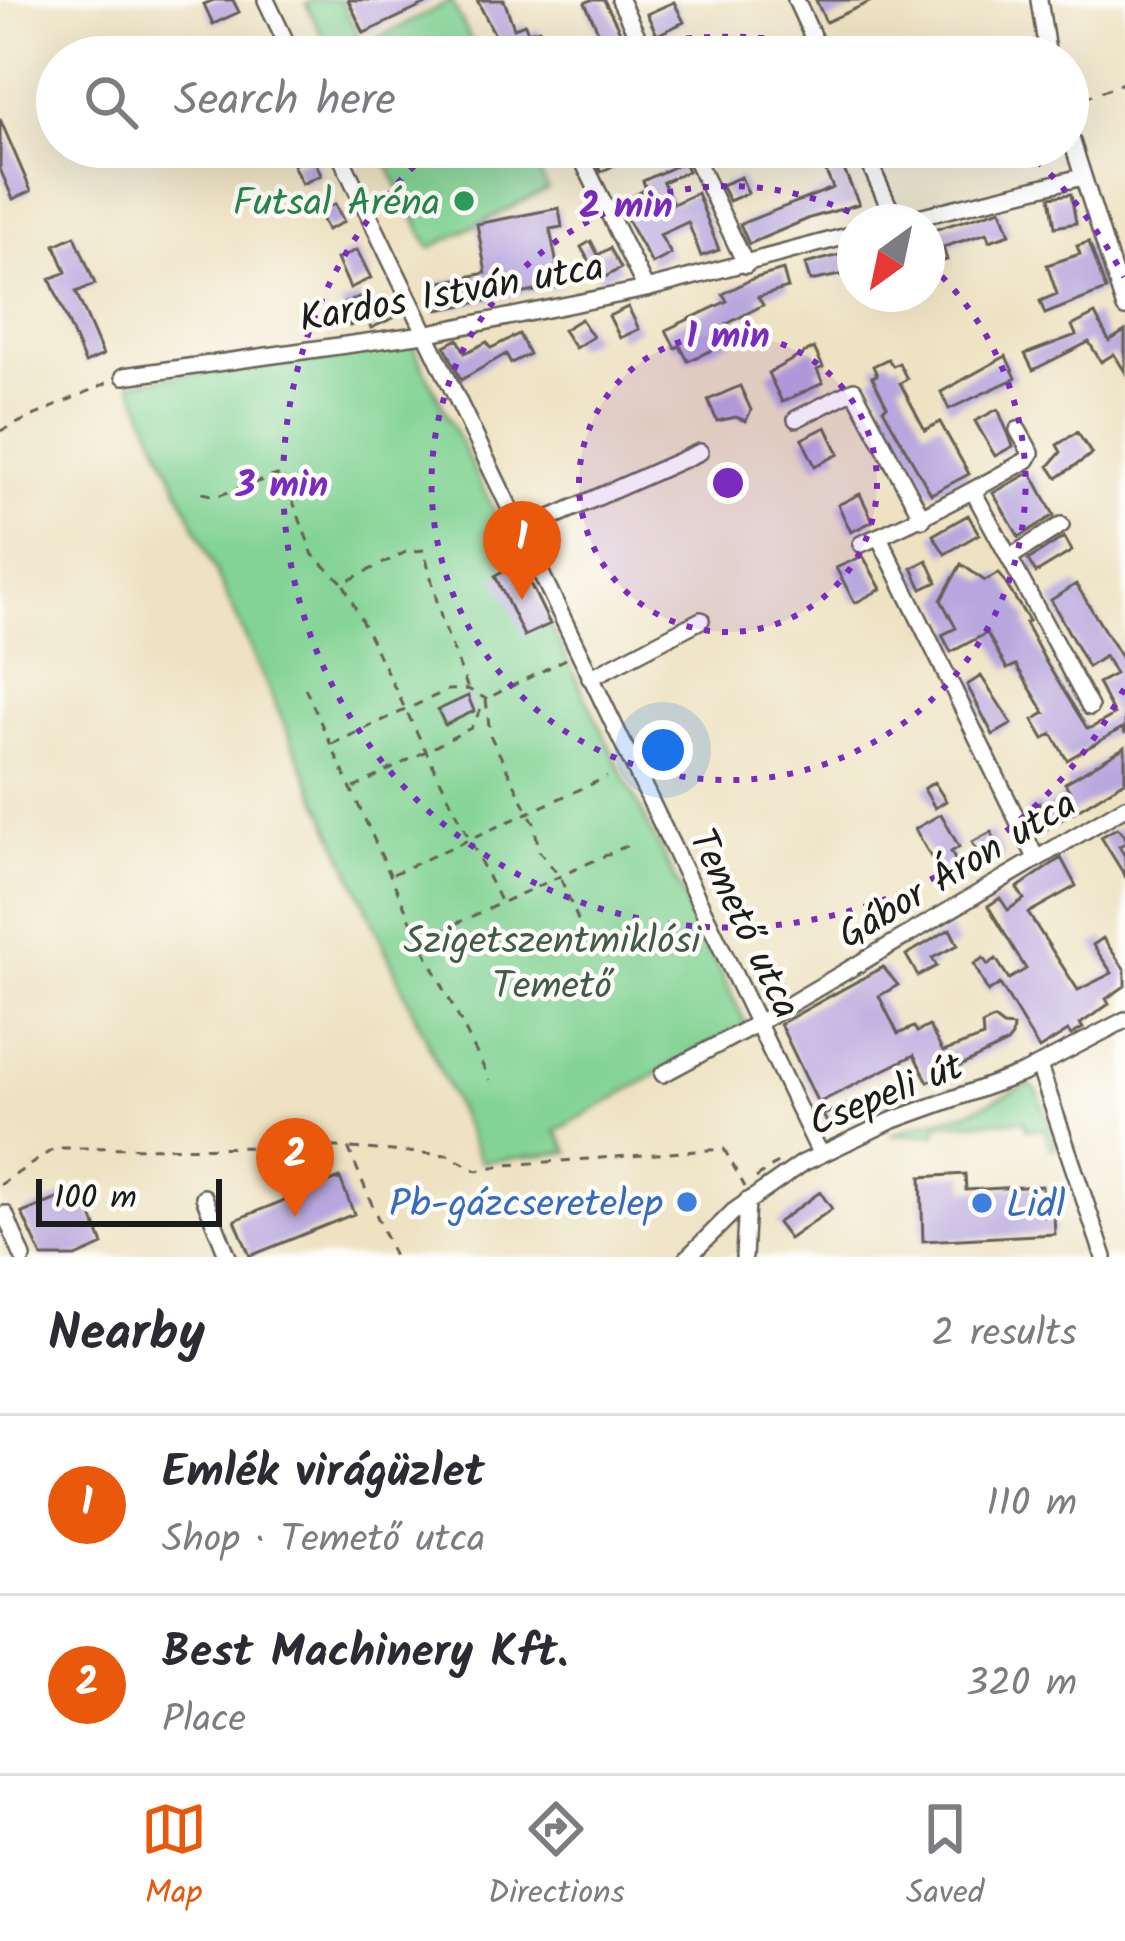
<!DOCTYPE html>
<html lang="en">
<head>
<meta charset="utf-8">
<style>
	body { margin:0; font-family:Kalam,sans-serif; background:#f2f2f3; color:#2b2b33 }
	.compass { position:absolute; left:837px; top:204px; width:108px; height:108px; border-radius:50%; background:#fff; box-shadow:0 12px 48px #0002; rotate:213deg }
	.scale { position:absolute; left:36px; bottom:30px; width:186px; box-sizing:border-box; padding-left:12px; border:6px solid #1c1c1c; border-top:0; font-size:33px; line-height:42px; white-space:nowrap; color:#1c1c1c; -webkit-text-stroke:9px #fdfcf7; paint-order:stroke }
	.you { position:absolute; left:663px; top:750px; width:42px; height:42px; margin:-30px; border:9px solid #fff; border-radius:50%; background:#1a73e8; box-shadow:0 0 0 18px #1a73e833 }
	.badge { display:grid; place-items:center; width:78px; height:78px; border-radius:50%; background:#ea580c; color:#fff; font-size:39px; font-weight:700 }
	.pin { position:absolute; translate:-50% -99px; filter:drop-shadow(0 3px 6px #0008) }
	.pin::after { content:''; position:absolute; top:63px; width:42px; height:36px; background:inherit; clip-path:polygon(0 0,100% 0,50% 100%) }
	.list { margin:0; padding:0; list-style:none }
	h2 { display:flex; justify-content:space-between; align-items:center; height:156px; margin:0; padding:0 48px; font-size:51px }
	h2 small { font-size:39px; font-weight:400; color:#7c7c81 }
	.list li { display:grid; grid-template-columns:78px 1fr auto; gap:36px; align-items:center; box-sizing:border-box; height:180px; padding:0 48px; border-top:3px solid #e1e1e2 }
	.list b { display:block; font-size:45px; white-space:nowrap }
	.list p { margin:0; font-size:39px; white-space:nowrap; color:#7c7c81 }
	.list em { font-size:39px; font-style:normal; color:#7c7c81 }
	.icon { flex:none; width:66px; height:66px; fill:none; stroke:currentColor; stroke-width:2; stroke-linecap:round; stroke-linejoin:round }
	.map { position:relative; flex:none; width:1125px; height:1257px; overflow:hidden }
	.search { position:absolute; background:#fff; box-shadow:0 12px 48px #0002; left:36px; right:36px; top:36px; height:132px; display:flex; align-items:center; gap:30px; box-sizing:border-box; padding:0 42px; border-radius:66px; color:#7c7c81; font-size:45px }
	.sheet { height:516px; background:#fff }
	nav { display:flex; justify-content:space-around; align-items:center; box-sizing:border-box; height:168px; border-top:3px solid #e1e1e2; background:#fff; font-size:33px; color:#7c7c81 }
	nav a { display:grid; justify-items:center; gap:6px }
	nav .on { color:#ea580c }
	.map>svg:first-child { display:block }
	.green { fill:#83d394; stroke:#507858; stroke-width:3 }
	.building { fill:#b8a7de }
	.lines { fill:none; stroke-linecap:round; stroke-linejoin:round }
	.minor-casing { stroke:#666156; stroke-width:20 }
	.path { stroke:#666156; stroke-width:3; stroke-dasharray:9 9; stroke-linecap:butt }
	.minor { stroke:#fff; stroke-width:15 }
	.ring { fill:none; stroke:#7b2cbf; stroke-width:6; stroke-dasharray:6 12 }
	.leisure-dot { fill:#2e9e5b; stroke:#fdfcf7; stroke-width:4.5 }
	.shop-dot { fill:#3f7fe0; stroke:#fdfcf7; stroke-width:4.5 }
	.labels { text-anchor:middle; stroke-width:9; stroke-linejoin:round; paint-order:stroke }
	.leisure-label { font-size:39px; fill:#27864d; stroke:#fdfcf7; text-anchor:end }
	.street-label { font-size:39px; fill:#1c1c1c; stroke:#fdfcf7 }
	.park-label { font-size:39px; fill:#405c46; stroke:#fdfcf7 }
	.shop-label { font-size:39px; fill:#366cbe; stroke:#fdfcf7; text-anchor:end }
	.centre { fill:#7b2cbf; stroke:#fdfcf7; stroke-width:6 }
	.ring-label { font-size:36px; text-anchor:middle; font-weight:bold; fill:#7b2cbf; stroke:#fdfcf7; stroke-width:9; stroke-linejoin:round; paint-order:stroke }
</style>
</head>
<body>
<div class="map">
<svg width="1125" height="1257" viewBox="0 0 1125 1257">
	<rect width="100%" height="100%" fill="#fdfcf7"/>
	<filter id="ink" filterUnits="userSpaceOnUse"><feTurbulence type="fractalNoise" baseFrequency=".00833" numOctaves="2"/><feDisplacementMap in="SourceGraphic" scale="24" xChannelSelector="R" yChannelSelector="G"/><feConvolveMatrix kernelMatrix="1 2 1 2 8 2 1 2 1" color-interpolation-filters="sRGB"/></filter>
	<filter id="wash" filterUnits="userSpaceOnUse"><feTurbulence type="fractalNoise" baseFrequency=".004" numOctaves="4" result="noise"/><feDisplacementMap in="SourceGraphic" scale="48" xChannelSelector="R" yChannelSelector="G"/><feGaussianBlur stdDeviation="2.7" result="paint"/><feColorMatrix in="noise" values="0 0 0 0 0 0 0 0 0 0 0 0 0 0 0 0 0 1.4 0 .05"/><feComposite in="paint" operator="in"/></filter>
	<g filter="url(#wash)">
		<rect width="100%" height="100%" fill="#eee2c2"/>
		<path class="green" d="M313 0H341L359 36 330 51 306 4Z
			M451 1 480 57H341Z
			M378 147H526L548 189 430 248Z
			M411 342 746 1024 556 1131 569 1152 481 1162 131 383Z
			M1029 1084 1038 1092 1057 1147 1051 1148 1044 1129H1026L1024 1120 937 1124 936 1134 890 1136 918 1124 966 1113Z"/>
		<g id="blocks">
			<path class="building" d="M214 0H233L239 12 213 24 204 4Z
				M348 0H435L364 33Z
				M477 0H504L514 28 525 24 528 32 539 29 545 49H502Z
				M591 0H604L628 47 610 57 585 3Z
				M816 0H874L826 22Z
				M674 2 684 22 657 35 647 14Z
				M0 119 31 191 13 199 0 169Z
				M589 147H612L620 162 601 172Z
				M708 147H746L716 162Z
				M837 154 859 204 810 218 749 244 740 224 833 188 821 161Z
				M313 156 321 175 302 184 293 165Z
				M684 162 688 171 663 182 673 204 697 193 719 250 701 256 688 222 660 235 671 254 652 264 618 204 646 189 643 181Z
				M741 177 748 193 729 201 721 185Z
				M1071 194 1076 223 1055 227 1050 197Z
				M335 204 344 222 327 230 318 212Z
				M559 208 562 227 550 229 561 286 438 310 432 284 486 273 477 224Z
				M1001 209 1010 234 989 241 987 233 943 247 947 260 927 266V232Z
				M75 236 95 284 76 292 103 355 85 363 50 279 66 272 55 245Z
				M591 241 598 255 610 248 621 268 600 280 581 247Z
				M1089 242 1106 290 1045 314 1040 301 1057 294 1047 265 1080 254 1077 246Z
				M357 250 371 278 350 288 337 259Z
				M855 251V272L810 281 805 264Z
				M783 270 788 288 758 297 763 305 727 324 734 340 688 361 680 346 675 348 666 330 727 301 723 294 752 279Z
				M359 297 364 309 384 299 393 318 371 328 366 318 350 326 341 305Z
				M628 307 639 329 620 338 609 316Z
				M1095 314 1109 341 1125 331V372L1114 354 1101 362 1089 342 1033 370 1025 354 1076 335 1072 326Z
				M581 319 593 337 575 348 563 330Z
				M519 334 529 354 511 363 506 354 461 380 445 346 458 339 465 353 487 342 491 348Z
				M814 348 823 367 817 370 823 383 782 402 768 373Z
				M1006 356 1016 378 949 409 941 392Z
				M888 359 893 366 899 363 907 379 900 383 925 430 940 422 969 474 931 494 883 409 887 406 872 377 877 375 873 366Z
				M740 386 751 410 746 421 736 417 717 421 708 400Z
				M998 409 1013 446 995 456 975 421Z
				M826 427 839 454 815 466 802 439Z
				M1077 432 1092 454 1057 478 1049 466 1061 452 1057 445Z
				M1031 472 1054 515 1019 537 993 493Z
				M860 494 873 521 851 532 838 505Z
				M968 515 979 534 945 554 933 535Z
				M1064 537 1072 551 1036 573 1028 560Z
				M863 556 881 589 855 603 836 568Z
				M927 560 937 582 922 589 912 568Z
				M520 563 550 624 524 636 495 576Z
				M961 564 985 581 999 573 1029 621 1025 623 1047 664 1087 728H1091L1114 715 1098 683 1115 674 1105 656 1088 667 1051 600 1076 584 1125 664V734L1122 728 1067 760 1052 734 1044 739 1033 720 1045 713 1016 665 1007 669 987 633 951 652 942 635 956 628 941 600Z
				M981 676 1012 724 993 735 967 685Z
				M468 696 474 711 445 725 438 710Z
				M1125 747V781L1038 834 1026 810 1039 803 1042 809 1070 792 1065 783Z
				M934 782 946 801 935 808 924 789Z
				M941 814 959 847 951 852 961 871 944 880 915 829Z
				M1117 828 1125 836V843L1119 846 1125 856V876L1101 837Z
				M991 832 1005 856 986 867 972 842Z
				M1061 858 1076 886 1028 913 1078 990 1112 973 1093 945 1103 938 1125 970V986L1106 999 1109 1004 1080 1024 1083 1028 1071 1035 1068 1031 1039 1049 1000 984 988 992 974 964 983 958 988 965 996 959 1009 979 1026 969 988 906 1000 898 1008 910 1024 899 1017 888Z
				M950 929 958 945 932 958 937 966 918 976 906 955Z
				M883 967 898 985 879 996 898 1034 914 1027 917 1032 929 1026 943 1052 983 1037 982 1025 994 1019 1003 1026 1013 1027 1012 1037 1007 1043 928 1082 914 1055 818 1103 780 1024Z
				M900 1084 905 1095 829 1126 823 1115Z
				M965 1174 966 1190 1042 1186 1044 1216 1054 1215 1055 1234 923 1241 921 1177Z
				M340 1178 354 1214 250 1256 235 1220Z
				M82 1189 103 1245 76 1257H42L22 1213Z
				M820 1192 832 1209 789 1239 777 1223Z"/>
		</g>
	</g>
	<g filter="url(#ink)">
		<use href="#blocks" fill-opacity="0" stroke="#666156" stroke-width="3"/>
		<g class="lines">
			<g class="minor-casing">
				<path id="minor" d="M266 0 293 57
					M620 0 647 57
					M796 0 822 57
					M1039 0 1048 57
					M1068 129 1125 308
					M336 147 820 1153
					M576 147 646 289
					M690 147 746 265
					M862 147 896 222
					M898 222 1082 177
					M124 376 424 334 646 289 855 234
					M796 419 854 390 923 519
					M973 491 1090 707
					M519 532 700 452
					M880 539 1036 858
					M861 544C918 520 972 492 1027 460L1031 453 1018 430
					M1010 557 1061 525
					M590 678 701 620
					M1039 1066 1104 1257
					M663 1074 758 1023 1125 807
					M204 1197 228 1257
					M5 1214 23 1257
					M688 1257 733 1212 803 1163 891 1121 1024 1073 1125 1020
					M744 1257 747 1201"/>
			</g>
			<path class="path" d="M1068 105 1125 82
				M0 431 111 381
				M202 493 217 496 277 475 287 485 313 555 343 583 406 552 424 550 442 621 468 689
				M344 585 502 905
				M566 659 486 699 490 735 534 823 539 851 560 877 583 932
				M305 688 423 947 490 1080
				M332 744 448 690 468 689 486 699 471 728 354 788
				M393 874 607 777
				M422 939 635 842
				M351 1148 448 1155 477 1171 506 1165 724 1149 745 1187
				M756 1178 777 1163
				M0 1185 55 1148 348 1147 394 1257"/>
			<use href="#minor" class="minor"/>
		</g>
	</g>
	<circle cx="728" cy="483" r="149" fill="#7b2cbf" fill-opacity=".12"/>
	<g class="ring">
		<circle cx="728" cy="483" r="149"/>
		<path d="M929 264A297 297 0 1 1 870 222"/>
		<path d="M1124 689A446 446 0 1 1 432 149M598 56A446 446 0 0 1 858 56M1024 149A446 446 0 0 1 1124 277"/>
	</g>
	<circle class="leisure-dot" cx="464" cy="201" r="12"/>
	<g class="shop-dot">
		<circle cx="687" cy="1202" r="12"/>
		<circle cx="982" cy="1203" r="12"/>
	</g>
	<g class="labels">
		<g class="leisure-label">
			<text x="440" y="215">Futsal Aréna</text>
		</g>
		<g class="street-label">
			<text transform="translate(451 291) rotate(-10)" y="14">Kardos István utca</text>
			<text transform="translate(956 868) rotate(-31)" y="14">Gábor Áron utca</text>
			<text transform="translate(746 923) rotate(64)" y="14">Temető utca</text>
			<text transform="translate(885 1093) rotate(-22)" y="14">Csepeli út</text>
		</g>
		<g class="park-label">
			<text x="552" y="953">Szigetszentmiklósi<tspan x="552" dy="45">Temető</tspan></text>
		</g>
		<g class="shop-label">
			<text x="663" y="1216">Pb-gázcseretelep</text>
			<text x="1006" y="1217" text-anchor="start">Lidl</text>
		</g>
	</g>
	<circle cx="728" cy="483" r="18" class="centre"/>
	<g class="ring-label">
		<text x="626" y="217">2 min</text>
		<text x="728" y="347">1 min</text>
		<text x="282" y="496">3 min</text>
	</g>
</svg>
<svg class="compass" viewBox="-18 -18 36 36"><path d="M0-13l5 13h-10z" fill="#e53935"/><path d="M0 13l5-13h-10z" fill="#7c7c81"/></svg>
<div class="scale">100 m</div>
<div class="you"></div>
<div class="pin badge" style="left:522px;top:600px">1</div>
<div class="pin badge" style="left:295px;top:1217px">2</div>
<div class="search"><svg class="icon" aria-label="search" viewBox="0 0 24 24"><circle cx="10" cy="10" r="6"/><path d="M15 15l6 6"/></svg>Search here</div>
</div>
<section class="sheet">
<h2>Nearby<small>2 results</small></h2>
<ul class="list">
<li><span class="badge">1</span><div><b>Emlék virágüzlet</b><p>Shop · Temető utca</p></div><em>110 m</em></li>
<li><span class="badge">2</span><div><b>Best Machinery Kft.</b><p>Place</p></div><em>320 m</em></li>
</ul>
</section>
<nav>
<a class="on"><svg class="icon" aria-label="map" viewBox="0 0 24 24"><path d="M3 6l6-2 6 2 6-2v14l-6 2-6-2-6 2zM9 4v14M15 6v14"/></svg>Map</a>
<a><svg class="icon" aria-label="directions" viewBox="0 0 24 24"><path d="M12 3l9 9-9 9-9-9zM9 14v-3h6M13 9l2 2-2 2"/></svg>Directions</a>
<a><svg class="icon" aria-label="saved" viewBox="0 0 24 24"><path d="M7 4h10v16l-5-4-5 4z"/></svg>Saved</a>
</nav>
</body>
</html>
